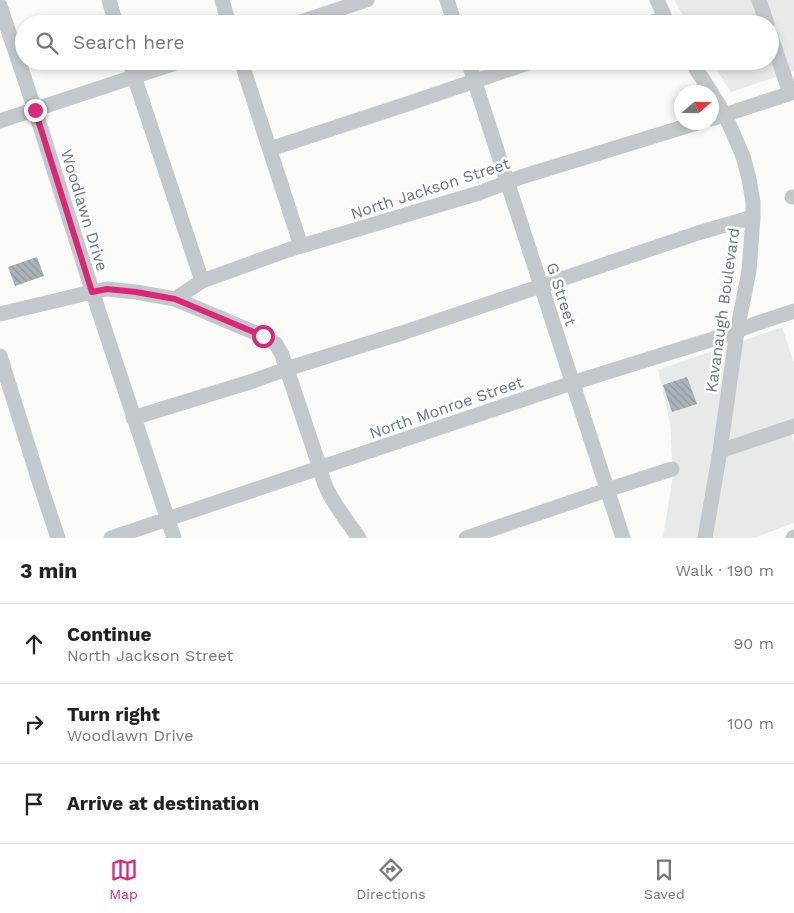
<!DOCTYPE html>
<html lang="en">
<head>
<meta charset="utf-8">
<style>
	body { margin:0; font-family:"Work Sans",sans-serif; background:#f6f6f6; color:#222 }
	.compass { position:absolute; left:674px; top:85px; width:45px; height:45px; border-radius:50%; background:#fff; box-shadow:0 2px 8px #0003; rotate:70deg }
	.stop { position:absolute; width:15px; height:15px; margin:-11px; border:4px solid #db2777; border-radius:50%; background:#fff }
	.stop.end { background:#db2777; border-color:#fff; box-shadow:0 1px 5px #0008 }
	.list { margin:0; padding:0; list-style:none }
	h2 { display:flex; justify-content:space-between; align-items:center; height:65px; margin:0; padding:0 20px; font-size:21px }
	h2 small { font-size:16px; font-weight:400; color:#767676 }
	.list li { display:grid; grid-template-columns:32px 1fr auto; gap:15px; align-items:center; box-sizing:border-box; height:80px; padding:0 20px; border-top:1px solid #e0e0e0 }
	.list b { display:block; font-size:19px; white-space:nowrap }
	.list p { margin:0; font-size:16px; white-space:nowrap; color:#767676 }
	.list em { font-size:16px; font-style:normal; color:#767676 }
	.icon { flex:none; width:28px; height:28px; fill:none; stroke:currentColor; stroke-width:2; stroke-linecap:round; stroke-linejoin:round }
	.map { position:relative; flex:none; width:794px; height:538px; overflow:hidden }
	.search { position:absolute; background:#fff; box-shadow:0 2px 8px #0003; left:15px; right:15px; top:15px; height:55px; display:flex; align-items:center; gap:12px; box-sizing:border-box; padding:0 18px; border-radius:28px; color:#767676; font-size:19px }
	.sheet { height:305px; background:#fff }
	nav { display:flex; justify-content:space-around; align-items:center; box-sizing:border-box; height:70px; border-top:1px solid #e0e0e0; background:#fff; font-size:14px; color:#767676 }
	nav a { display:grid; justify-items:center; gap:2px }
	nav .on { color:#db2777 }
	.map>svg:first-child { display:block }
	.built { fill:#e8e9e9 }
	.building { fill:url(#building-back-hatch) }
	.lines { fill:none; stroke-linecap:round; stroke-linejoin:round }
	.minor { stroke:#c3c8cc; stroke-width:15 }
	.route { stroke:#db2777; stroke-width:6 }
	.labels { text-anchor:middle; stroke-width:5; stroke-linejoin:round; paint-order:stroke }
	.street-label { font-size:16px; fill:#657683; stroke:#fff }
</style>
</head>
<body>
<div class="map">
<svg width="794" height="538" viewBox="0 0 794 538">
	<defs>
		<pattern id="building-back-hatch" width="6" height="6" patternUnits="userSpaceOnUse" patternTransform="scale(1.25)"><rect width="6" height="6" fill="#aab3b9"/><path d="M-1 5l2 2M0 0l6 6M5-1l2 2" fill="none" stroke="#8e969c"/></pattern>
	</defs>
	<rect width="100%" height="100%" fill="#fafaf8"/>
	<path class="built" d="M674 0H794V71L731 92 711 61H770V24H688Z
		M782 327 794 363V428L790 429 794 443V523L754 538H663L673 476 670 423 658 370Z"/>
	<path class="building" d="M37 257 44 276 15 286 8 267Z
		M687 377 697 404 672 412 663 385Z"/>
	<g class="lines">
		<path class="minor" d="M109 0 116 24
			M222 0 229 24
			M447 0 455 24
			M657 0 668 24
			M759 0 767 24
			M0 6 35 110 97 306 174 538
			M294 24 367 0
			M647 24 664 18
			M770 34 790 93
			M129 61 202 281
			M241 61 301 246
			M468 61 623 538
			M691 61 711 92
			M712 119 794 92
			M0 121 182 61
			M270 149 407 104 534 61
			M792 197H794
			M175 299 202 281 288 250 479 193 521 177 700 122
			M0 314 92 292 107 289 136 292 175 299 263 336 276 344 282 355 320 468C325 495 344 516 359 538
			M0 356 40 484 58 538
			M133 418 253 381 286 369 402 333 698 233 753 217
			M720 451 794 426
			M111 538 572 383 723 336 755 324 794 311
			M466 538 607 490 672 469
			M705 538 720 451 737 331 749 271 753 217V202L749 179 743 156 725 115 712 94
			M793 538 794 537"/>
	</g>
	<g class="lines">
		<path class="route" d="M35 110 92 292 107 289 136 292 175 299 263 336"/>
	</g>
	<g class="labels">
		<g class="street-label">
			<text transform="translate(430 188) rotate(-18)" y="6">North Jackson Street</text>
			<text transform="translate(85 210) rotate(73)" y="6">Woodlawn Drive</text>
			<text transform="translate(562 294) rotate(72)" y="6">G Street</text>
			<text transform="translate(722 310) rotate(-82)" y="6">Kavanaugh Boulevard</text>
			<text transform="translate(446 407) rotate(-19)" y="6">North Monroe Street</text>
		</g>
	</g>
</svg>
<svg class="compass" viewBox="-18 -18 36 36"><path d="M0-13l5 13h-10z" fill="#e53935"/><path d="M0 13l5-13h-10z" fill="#767676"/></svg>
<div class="stop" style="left:263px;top:336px"></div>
<div class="stop end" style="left:35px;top:110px"></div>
<div class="search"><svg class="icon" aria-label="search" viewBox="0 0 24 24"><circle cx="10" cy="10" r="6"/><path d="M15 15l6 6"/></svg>Search here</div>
</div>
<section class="sheet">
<h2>3 min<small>Walk · 190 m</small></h2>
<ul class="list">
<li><svg class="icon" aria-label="ahead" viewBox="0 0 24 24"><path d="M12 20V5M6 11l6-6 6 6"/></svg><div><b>Continue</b><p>North Jackson Street</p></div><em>90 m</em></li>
<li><svg class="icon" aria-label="right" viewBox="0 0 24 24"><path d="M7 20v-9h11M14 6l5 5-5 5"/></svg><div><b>Turn right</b><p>Woodlawn Drive</p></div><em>100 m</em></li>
<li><svg class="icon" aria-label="arrive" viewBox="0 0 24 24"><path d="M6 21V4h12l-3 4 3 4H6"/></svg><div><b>Arrive at destination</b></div></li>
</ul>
</section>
<nav>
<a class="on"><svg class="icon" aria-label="map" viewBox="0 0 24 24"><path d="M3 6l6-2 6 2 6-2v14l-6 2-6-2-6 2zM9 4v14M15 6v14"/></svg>Map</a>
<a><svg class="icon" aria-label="directions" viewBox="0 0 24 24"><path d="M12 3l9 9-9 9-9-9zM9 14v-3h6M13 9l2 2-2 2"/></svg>Directions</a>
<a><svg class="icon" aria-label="saved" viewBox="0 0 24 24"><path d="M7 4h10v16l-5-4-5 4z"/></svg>Saved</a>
</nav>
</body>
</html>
